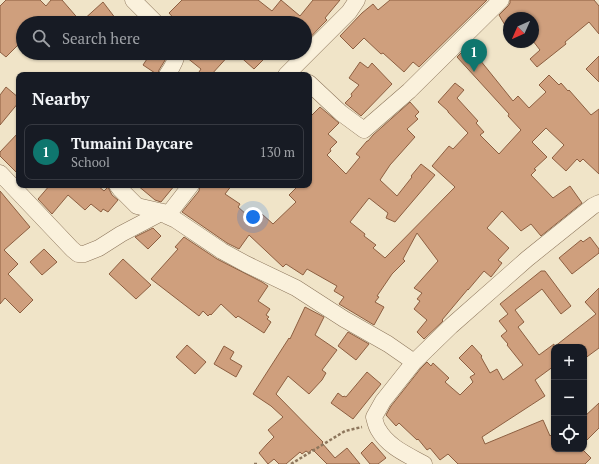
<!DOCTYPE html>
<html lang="en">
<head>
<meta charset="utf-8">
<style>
	body { margin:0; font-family:"PT Serif",serif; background:#242831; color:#f1f3f6 }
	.controls { position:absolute; right:12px; bottom:12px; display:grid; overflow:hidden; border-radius:8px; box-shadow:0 1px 3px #0004 }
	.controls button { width:36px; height:36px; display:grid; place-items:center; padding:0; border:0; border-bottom:1px solid #363941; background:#171b24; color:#f1f3f6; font:20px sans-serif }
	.compass { position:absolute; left:503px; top:12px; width:36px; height:36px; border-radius:50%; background:#171b24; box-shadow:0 1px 3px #0004; rotate:225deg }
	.you { position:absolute; left:253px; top:217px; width:14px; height:14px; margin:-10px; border:3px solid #fff; border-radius:50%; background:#1a73e8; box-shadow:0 0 0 6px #1a73e833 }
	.badge { display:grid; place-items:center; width:26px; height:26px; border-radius:50%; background:#0f766e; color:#fff; font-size:13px; font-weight:700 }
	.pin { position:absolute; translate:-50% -33px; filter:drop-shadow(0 1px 2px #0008) }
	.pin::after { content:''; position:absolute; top:21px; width:14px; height:12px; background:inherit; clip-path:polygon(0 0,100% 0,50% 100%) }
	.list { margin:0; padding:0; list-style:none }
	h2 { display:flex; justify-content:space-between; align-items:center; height:52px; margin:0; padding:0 16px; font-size:17px }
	h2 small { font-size:13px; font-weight:400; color:#9ea1a6 }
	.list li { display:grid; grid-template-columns:26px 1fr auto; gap:12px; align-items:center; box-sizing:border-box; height:56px; margin:0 8px 8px; padding:0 8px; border:1px solid #363941; border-radius:8px }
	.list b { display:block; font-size:15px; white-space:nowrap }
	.list p { margin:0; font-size:13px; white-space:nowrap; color:#9ea1a6 }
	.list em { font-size:13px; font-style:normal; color:#9ea1a6 }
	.icon { flex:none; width:22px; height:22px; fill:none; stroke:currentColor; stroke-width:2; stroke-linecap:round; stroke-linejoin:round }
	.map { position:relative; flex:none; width:599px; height:464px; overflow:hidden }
	.search { position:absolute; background:#171b24; box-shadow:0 1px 3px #0004; left:16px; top:16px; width:296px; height:44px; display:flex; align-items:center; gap:10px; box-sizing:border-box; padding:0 14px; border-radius:22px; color:#9ea1a6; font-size:15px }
	.panel { position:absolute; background:#171b24; box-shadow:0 1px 3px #0004; left:16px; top:72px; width:296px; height:116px; border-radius:8px }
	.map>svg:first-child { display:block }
	.building { fill:#cf9f7d; stroke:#8d5f41 }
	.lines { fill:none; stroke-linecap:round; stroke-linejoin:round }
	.street-casing { stroke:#8d765c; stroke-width:17 }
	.path { stroke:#8d765c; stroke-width:2.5; stroke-dasharray:3 2; stroke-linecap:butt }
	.street { stroke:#faf1dc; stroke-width:16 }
</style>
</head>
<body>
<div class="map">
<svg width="599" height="464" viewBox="0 0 599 464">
	<rect width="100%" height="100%" fill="#f0e4c8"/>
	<path class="building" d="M6 0H40L46 6 51 0H62L81 22 103 2 119 23H55L49 16 42 23H23V50L18 45 6 57 0 52V6Z
		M182 0H258L272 11 281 0 300 16 313 0H340L325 18 327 20 321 26 305 43V23H178L169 13Z
		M390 0H487L419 67 413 62 404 72 383 53 381 54 364 38 353 49 340 36 362 13 373 4 378 10Z
		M510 0H594L599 6V34L589 22 565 42 566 44 537 67 530 59 540 50 533 41V36L539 30 533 26V18H509V32L499 15 508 6 510 3Z
		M472 42 486 55 480 60 513 101 518 96 529 108 546 92 539 85 549 75 559 85 561 83 568 91 569 90 591 115 599 109V174L583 159 580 162 577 159 566 171 552 158 564 145 546 128 532 142 547 157 534 169 536 170 531 175 553 198 570 186 582 203 541 236 531 224 521 231 502 211 487 228 509 248 498 260 502 263 491 277 484 271 468 290V289L442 320 443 321 424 339 417 332 427 320 414 309 420 301 417 299 422 293 414 288 438 261 417 233 403 259 405 261 392 274 377 296 379 297 375 302 384 307 374 325 339 304 344 297 334 291 337 286 307 269 303 275 286 264 283 267 249 235 239 249 227 243 182 212 199 191 200 185H232L225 194 240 204 238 207 255 222 262 214 273 224 296 202 289 195 299 185H309V118L320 107 339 123 328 134 337 142 330 149 331 151 327 155 346 174 360 157 356 154 367 141H368L373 135 410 102 419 112 415 116 418 119 407 129 415 137 390 165 380 180 397 196 412 177 411 176 421 164 435 175 395 222 386 218 388 213 369 198 350 222 365 234 364 236 376 245 373 248 385 258 455 187 432 166 449 146 453 149 468 133 448 112V111L438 102 455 83 464 90 457 98 478 121 476 123 484 132 480 135 499 154 521 130 508 116 509 114 457 57Z
		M151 53H162L167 57 159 70 158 75 143 65Z
		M186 53H231L211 75H197L201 69 186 57Z
		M236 53H270L254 69Z
		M599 56V82L586 69Z
		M360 62 368 68 372 63 392 84 361 116 345 103 352 96 351 94 359 85 349 78Z
		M6 87 19 98V102L0 125V95Z
		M19 132V175L0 156V152Z
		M50 185H97L104 191 108 187 112 195 118 200 108 212 103 209 101 212 91 204 85 210 68 195 52 214 38 199Z
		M137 185H175L161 202 155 200Z
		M0 191 30 227 4 250 18 264 8 274 33 300 20 313 5 298 0 304Z
		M153 228 161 236 148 249 135 237Z
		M184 237 217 259 262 282 268 286 258 301 270 309 266 315 269 317 267 319 271 322 264 333 238 316 236 318 221 304 211 315 210 314 208 316 203 311 199 316 151 279 178 249 175 247Z
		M590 237 599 249V253L572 274 559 258 581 240 583 242Z
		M44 249 57 262 42 275 30 262Z
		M123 259 151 285 136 299 109 274Z
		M541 271H545L571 306 561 314 542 289 515 310 524 322 518 327 539 355 554 344V366L535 380 545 396 482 437 485 444 543 420 550 436 554 432V449H582L591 458 585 464H458L448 454 440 460 430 448 427 450 418 439 417 440 399 423 396 426 386 415 391 406 421 368 427 362 431 366 433 363 449 378 445 382 460 395 473 382 470 377 475 374 459 358 472 345 482 356 481 357 490 373 497 369 503 380 523 365 507 345 508 344 501 336 507 331 499 321 508 314 500 304Z
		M599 288V348L584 359V347H554L596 314 585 302Z
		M305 307 324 317 315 335 337 350 322 370 326 373 322 380 309 394 288 376 276 394 323 442 322 443 335 458 347 448 360 464H327L312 449 309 453 306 451 302 454 300 452 286 464H279L274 459 268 464 259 453 267 444 274 437 268 430 283 417 271 406 253 394 289 338 290 339Z
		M348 332 369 344 356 360 338 346Z
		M187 345 206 362 195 374 176 357Z
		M224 346 234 352 230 359 242 366 236 377 214 364Z
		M367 372 381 384 353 419 331 403 338 393 343 397 344 396 346 397Z
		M599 403V428L584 443V417Z
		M372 442 386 458 378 464H370L361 453Z"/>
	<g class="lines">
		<g class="street-casing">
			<path id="street" d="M133 0 156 23
				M167 75C171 69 177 60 177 53
				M286 75 349 12 357 0
				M309 83 341 113 364 130 409 91 501 0
				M0 173 72 249 78 254H84L99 248 121 234 163 212 167 216 191 185
				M117 185 120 189 137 206 163 212
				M167 216 176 220 222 251 246 264 296 288 344 319 388 344 414 362
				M424 464C408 455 388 447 378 429 376 426 375 421 374 417L383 401 414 362 451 326 527 259 593 206 599 203"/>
		</g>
		<path class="path" d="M254 464H257
			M291 464 345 431 362 427"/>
		<use href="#street" class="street"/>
	</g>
</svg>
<div class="controls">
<button>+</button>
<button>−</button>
<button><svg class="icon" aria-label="locate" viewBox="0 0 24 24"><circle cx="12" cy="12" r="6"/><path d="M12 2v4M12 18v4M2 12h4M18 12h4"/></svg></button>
</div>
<svg class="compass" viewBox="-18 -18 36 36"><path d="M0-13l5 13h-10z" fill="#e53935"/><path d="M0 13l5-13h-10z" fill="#9ea1a6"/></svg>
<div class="you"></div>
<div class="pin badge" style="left:474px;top:72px">1</div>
<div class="search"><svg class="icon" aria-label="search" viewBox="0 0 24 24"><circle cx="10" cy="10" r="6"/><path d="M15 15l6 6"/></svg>Search here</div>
<section class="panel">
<h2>Nearby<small></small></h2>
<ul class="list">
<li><span class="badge">1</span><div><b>Tumaini Daycare</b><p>School</p></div><em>130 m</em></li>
</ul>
</section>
</div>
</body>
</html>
